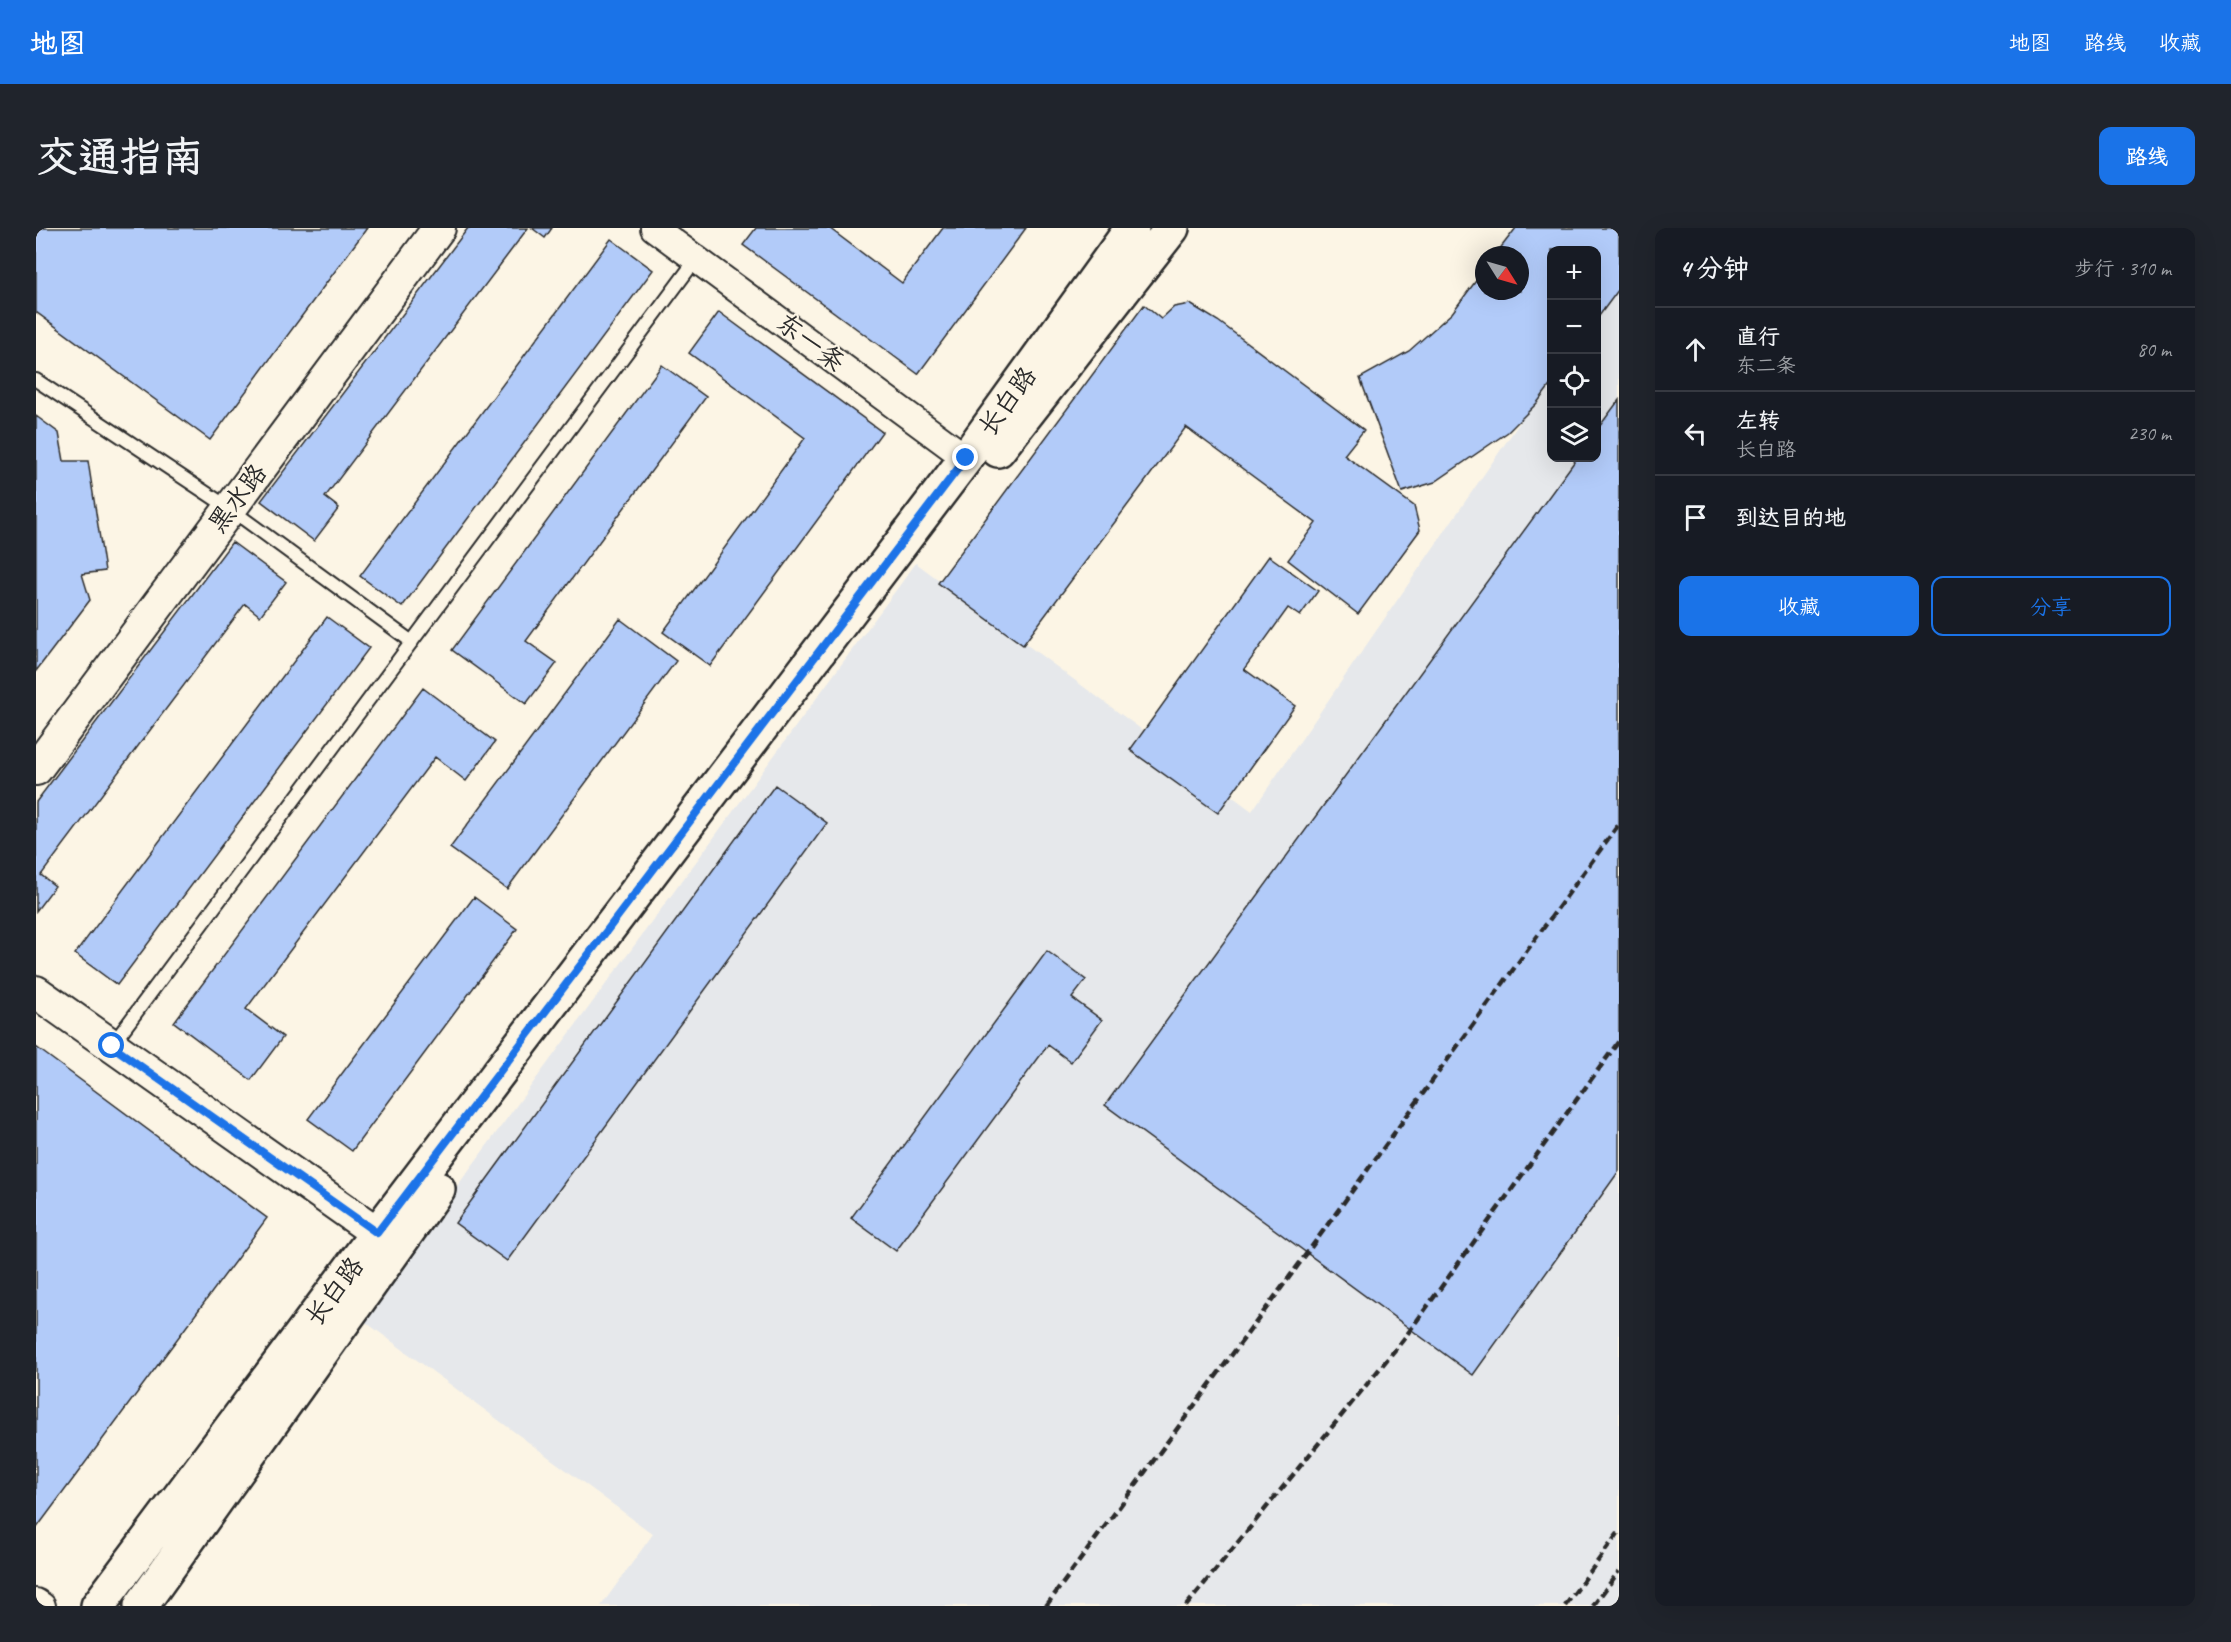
<!DOCTYPE html>
<html lang="zh">
<head>
<meta charset="utf-8">
<style>
	body { margin:0; font-family:Caveat,"LXGW WenKai TC",sans-serif; background:#20242c; color:#f1f3f6 }
	.controls { position:absolute; right:18px; top:18px; display:grid; overflow:hidden; border-radius:12px; box-shadow:0 6px 24px #0002 }
	.controls button { width:54px; height:54px; display:grid; place-items:center; padding:0; border:0; border-bottom:2px solid #363941; background:#171b24; color:#f1f3f6; font:30px sans-serif }
	.compass { position:absolute; left:1439px; top:18px; width:54px; height:54px; border-radius:50%; background:#171b24; box-shadow:0 6px 24px #0002; rotate:127deg }
	.stop { position:absolute; width:18px; height:18px; margin:-14px; border:4px solid #1a73e8; border-radius:50%; background:#fff }
	.stop.end { background:#1a73e8; border-color:#fff; box-shadow:0 2px 6px #0008 }
	.list { margin:0; padding:0; list-style:none }
	h2 { display:flex; justify-content:space-between; align-items:center; height:78px; margin:0; padding:0 24px; font-size:26px }
	h2 small { font-size:20px; font-weight:400; color:#9ea1a6 }
	.list li { display:grid; grid-template-columns:39px 1fr auto; gap:18px; align-items:center; box-sizing:border-box; height:84px; padding:0 24px; border-top:2px solid #363941 }
	.list b { display:block; font-size:22px; white-space:nowrap }
	.list p { margin:0; font-size:20px; white-space:nowrap; color:#9ea1a6 }
	.list em { font-size:20px; font-style:normal; color:#9ea1a6 }
	.actions { display:flex; gap:12px; padding:18px 24px }
	.actions a { flex:1; padding:14px 0; border:2px solid #1a73e8; border-radius:12px; text-align:center; font-size:21px; color:#1a73e8 }
	.actions .main { background:#1a73e8; color:#fff }
	.icon { flex:none; width:33px; height:33px; fill:none; stroke:currentColor; stroke-width:2; stroke-linecap:round; stroke-linejoin:round }
	.map { position:relative; flex:none; width:1583px; height:1378px; overflow:hidden; border-radius:12px }
	header { display:flex; align-items:center; gap:36px; box-sizing:border-box; height:84px; padding:0 30px; background:#1a73e8; color:#fff }
	header strong { font-size:28px }
	nav { display:flex; gap:33px; margin-inline-start:auto; font-size:21px }
	.intro { display:flex; align-items:center; justify-content:space-between; box-sizing:border-box; height:144px; padding:0 36px }
	h1 { margin:0; font-size:42px }
	.button { padding:15px 27px; border-radius:12px; background:#1a73e8; color:#fff; font-size:21px; font-weight:700 }
	main { display:flex; gap:36px; padding:0 36px }
	aside { flex:1; background:#171b24; border-radius:12px; box-shadow:0 6px 24px #0002 }
	.map>svg:first-child { display:block }
	.built { fill:#e6e8eb }
	.building { fill:#b2cbf9; stroke:#2b2b2b; stroke-width:1.5 }
	.lines { fill:none; stroke-linecap:round; stroke-linejoin:round }
	.service-casing { stroke:#2b2b2b; stroke-width:16 }
	.minor-casing { stroke:#2b2b2b; stroke-width:30 }
	.tertiary-casing { stroke:#2b2b2b; stroke-width:36 }
	.secondary-casing { stroke:#2b2b2b; stroke-width:38 }
	.service { stroke:#fcf5e5; stroke-width:12 }
	.minor { stroke:#fcf5e5; stroke-width:26 }
	.tertiary { stroke:#fcf5e5; stroke-width:32 }
	.secondary { stroke:#fcf5e5; stroke-width:33 }
	.rail { stroke:#2b2b2b; stroke-width:4.5; stroke-dasharray:9 4.5; stroke-linecap:butt }
	.route { stroke:#1a73e8; stroke-width:8 }
	.labels { text-anchor:middle; stroke-width:4.5; stroke-linejoin:round; paint-order:stroke }
	.street-label { font-size:26px; fill:#2b2b2b; stroke:#fcf5e5 }
</style>
</head>
<body>
<header>
<strong>地图</strong>
<nav><a>地图</a><a>路线</a><a>收藏</a></nav>
</header>
<div class="intro"><h1>交通指南</h1><a class="button">路线</a></div>
<main>
<div class="map">
<svg width="1583" height="1378" viewBox="0 0 1583 1378">
	<rect width="100%" height="100%" fill="#fcf5e5"/>
	<filter id="ink" filterUnits="userSpaceOnUse"><feTurbulence type="fractalNoise" baseFrequency=".0167" numOctaves="2"/><feDisplacementMap in="SourceGraphic" scale="12" xChannelSelector="R" yChannelSelector="G"/><feConvolveMatrix kernelMatrix="1 2 1 2 8 2 1 2 1" color-interpolation-filters="sRGB"/></filter>
	<g filter="url(#ink)">
		<path class="built" d="M1583 51V1378H565L617 1306 324 1090 880 335 1216 583 1515 149 1516 230H1560L1561 84Z"/>
		<path class="building" d="M0 0H331L174 212 0 84Z
			M432 0H492L289 269 303 280 278 313 225 273Z
			M496 0H516L509 10Z
			M720 0H793L866 55 907 0H990L882 146 707 17Z
			M1480 0H1583V61L1560 92V22H1516V155L1501 175 1472 204 1399 254 1366 264 1324 150 1373 123 1416 85 1448 42V63H1484V27H1459Z
			M575 11 617 42 366 379 324 348Z
			M1154 76 1182 93 1328 202 1308 227 1378 278 1384 302 1322 386 1252 332 1280 295 1150 199 987 417 902 355 1108 77 1125 91 1138 79Z
			M683 84 846 204 674 438 627 404 769 210 653 125Z
			M626 137 670 169 490 413 521 435 490 476 416 422Z
			M1583 172V943L1437 1147 1069 877 1541 230H1560V203Z
			M0 188 23 205 28 233H52L69 343 46 346 54 372 0 443Z
			M196 314 250 354 224 388 209 376 5 647 19 658 0 683V574Z
			M1233 328 1282 363 1264 388 1252 380 1208 441 1259 478 1182 585 1094 522Z
			M291 389 333 420 81 757 39 726Z
			M584 391 640 433 471 661 414 620Z
			M387 460 459 514 430 553 399 529 210 781 247 809 215 852 138 794Z
			M739 557 791 595 471 1033 419 995Z
			M438 669 481 701 316 923 272 891Z
			M1011 723 1050 752 1036 770 1066 792 1035 834 1012 817 860 1023 815 990Z
			M0 819 231 990 0 1301Z"/>
		<g class="lines">
			<g class="service-casing">
				<path id="service" d="M0 152 193 280 376 414
					M76 817 661 30"/>
			</g>
			<g class="minor-casing">
				<path id="minor" d="M618 0 930 230
					M0 1374 6 1378"/>
			</g>
			<g class="tertiary-casing">
				<path id="tertiary" d="M0 541 403 0
					M0 764 341 1005"/>
			</g>
			<g class="secondary-casing">
				<path id="secondary" d="M962 222 1136 0
					M62 1378 341 1005 930 230 1096 0
					M105 1378 402 961"/>
			</g>
			<use href="#service" class="service"/>
			<use href="#minor" class="minor"/>
			<use href="#tertiary" class="tertiary"/>
			<use href="#secondary" class="secondary"/>
			<path class="rail" d="M1010 1378 1263 1036 1583 596
				M1150 1378 1367 1112 1583 813
				M1529 1378 1583 1304
				M1557 1378 1583 1343"/>
		</g>
	</g>
	<g class="lines" filter="url(#ink)">
		<path class="route" d="M76 818 341 1005 930 230"/>
	</g>
	<g class="labels">
		<g class="street-label">
			<text transform="translate(775 114) rotate(37)" y="9">东一条</text>
			<text transform="translate(971 173) rotate(-54)" y="9">长白路</text>
			<text transform="translate(201 270) rotate(-53)" y="9">黑水路</text>
			<text transform="translate(298 1063) rotate(-53)" y="9">长白路</text>
		</g>
	</g>
</svg>
<div class="controls">
<button>+</button>
<button>−</button>
<button><svg class="icon" aria-label="locate" viewBox="0 0 24 24"><circle cx="12" cy="12" r="6"/><path d="M12 2v4M12 18v4M2 12h4M18 12h4"/></svg></button>
<button><svg class="icon" aria-label="layers" viewBox="0 0 24 24"><path d="M12 4l9 5-9 5-9-5zM3 14l9 5 9-5"/></svg></button>
</div>
<svg class="compass" viewBox="-18 -18 36 36"><path d="M0-13l5 13h-10z" fill="#e53935"/><path d="M0 13l5-13h-10z" fill="#9ea1a6"/></svg>
<div class="stop" style="left:76px;top:818px"></div>
<div class="stop end" style="left:930px;top:230px"></div>
</div>
<aside>
<h2>4 分钟<small>步行 · 310 m</small></h2>
<ul class="list">
<li><svg class="icon" aria-label="ahead" viewBox="0 0 24 24"><path d="M12 20V5M6 11l6-6 6 6"/></svg><div><b>直行</b><p>东二条</p></div><em>80 m</em></li>
<li><svg class="icon" aria-label="left" viewBox="0 0 24 24"><path d="M17 20v-9H6M10 6l-5 5 5 5"/></svg><div><b>左转</b><p>长白路</p></div><em>230 m</em></li>
<li><svg class="icon" aria-label="arrive" viewBox="0 0 24 24"><path d="M6 21V4h12l-3 4 3 4H6"/></svg><div><b>到达目的地</b></div></li>
</ul>
<div class="actions"><a class="main">收藏</a><a>分享</a></div>
</aside>
</main>
</body>
</html>
